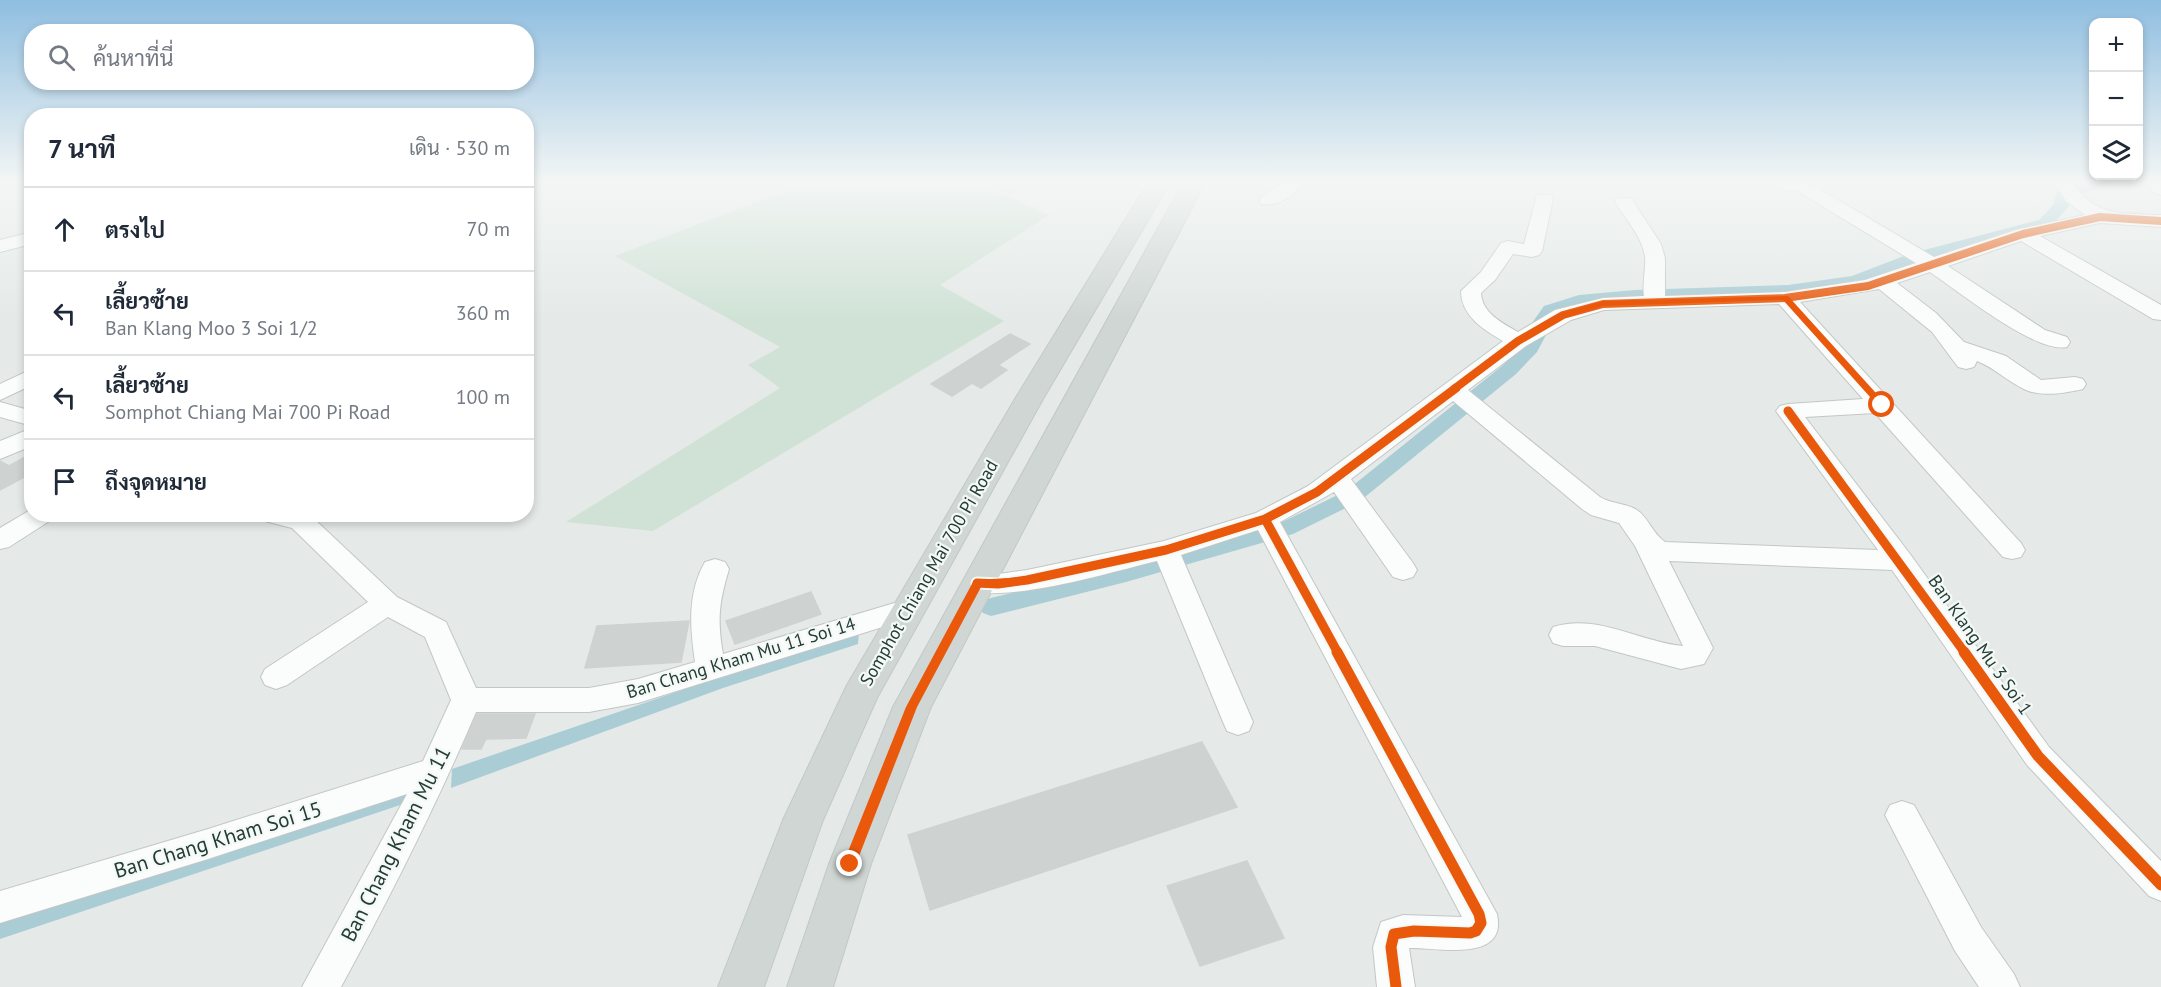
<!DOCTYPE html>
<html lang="th">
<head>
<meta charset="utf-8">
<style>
	body { margin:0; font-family:"PT Sans",Sarabun,sans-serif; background:#f2f2f3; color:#1f2937 }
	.controls { position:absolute; right:18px; top:18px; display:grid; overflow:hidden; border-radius:12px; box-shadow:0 3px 9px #0003 }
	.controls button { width:54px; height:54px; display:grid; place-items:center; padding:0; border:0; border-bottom:2px solid #e0e1e3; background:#fff; color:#1f2937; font:30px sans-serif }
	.stop { position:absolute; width:18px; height:18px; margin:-14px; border:4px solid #ea580c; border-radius:50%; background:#fff }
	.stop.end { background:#ea580c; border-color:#fff; box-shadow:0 2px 6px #0008 }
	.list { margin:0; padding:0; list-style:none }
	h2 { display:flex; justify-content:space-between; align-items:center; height:78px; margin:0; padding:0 24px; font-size:26px }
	h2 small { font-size:20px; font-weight:400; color:#747a83 }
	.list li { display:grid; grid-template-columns:39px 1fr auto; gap:18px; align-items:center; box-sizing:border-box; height:84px; padding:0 24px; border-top:2px solid #e0e1e3 }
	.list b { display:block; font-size:22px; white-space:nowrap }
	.list p { margin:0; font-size:20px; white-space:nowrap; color:#747a83 }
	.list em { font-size:20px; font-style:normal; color:#747a83 }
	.icon { flex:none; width:33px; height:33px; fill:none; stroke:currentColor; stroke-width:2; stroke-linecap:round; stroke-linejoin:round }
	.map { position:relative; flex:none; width:2161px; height:987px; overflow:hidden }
	.search { position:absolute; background:#fff; box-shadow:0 3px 9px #0003; left:24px; top:24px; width:510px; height:66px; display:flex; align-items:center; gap:15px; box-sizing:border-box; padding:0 21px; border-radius:24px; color:#747a83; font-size:22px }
	.panel { position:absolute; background:#fff; box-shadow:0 3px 9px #0003; left:24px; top:108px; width:510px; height:414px; border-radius:24px }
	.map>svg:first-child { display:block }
	.built { fill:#d4dbd8 }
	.green { fill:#d0e2d6 }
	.water { fill:#a9ccd5 }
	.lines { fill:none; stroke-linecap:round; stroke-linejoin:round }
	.canal { fill:#a9ccd5; fill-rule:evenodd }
	.building { fill:#ced3d1; stroke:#ced3d1; stroke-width:1.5 }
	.minor-casing { stroke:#c2c7c5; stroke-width:2 }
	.major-casing { stroke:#c1c9c7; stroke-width:2 }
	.minor { fill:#fbfcfc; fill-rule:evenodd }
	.major { fill:#cfd6d4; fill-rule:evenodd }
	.cycleway-far2-casing { stroke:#f4f9f6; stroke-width:10 }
	.cycleway-far1-casing { stroke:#f4f9f6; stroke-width:13 }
	.cycleway-casing { stroke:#f4f9f6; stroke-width:15 }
	.cycleway-far2 { stroke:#e8590c; stroke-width:8 }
	.cycleway-far1 { stroke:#e8590c; stroke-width:9 }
	.cycleway { stroke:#e8590c; stroke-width:11 }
	.route { fill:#ea580c }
	.labels { text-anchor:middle; stroke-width:4.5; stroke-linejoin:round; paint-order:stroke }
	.street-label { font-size:18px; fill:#243c37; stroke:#f4f9f6 }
	.near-street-label { font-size:21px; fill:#243c37; stroke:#f4f9f6 }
</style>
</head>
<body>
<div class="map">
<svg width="2161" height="987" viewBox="0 0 2161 987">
	<rect width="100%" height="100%" fill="#e5eae8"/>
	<path class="built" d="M975 181H1032L1008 194Z"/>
	<path class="green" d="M811 181H975L1049 215 940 285 1004 321 653 531 566 522 780 388 748 365 780 347 615 256Z"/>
	<path class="water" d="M859 632 858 644 723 688 451 788 452 769 764 662Z
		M417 782 409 802 0 939V919Z"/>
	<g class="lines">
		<path class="canal" d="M2091 181H2112L2110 184 2069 198V206L2051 226 1921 260 1855 286 1788 295 1635 300 1581 305 1556 314 1547 327H1535L1532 323 1544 306 1579 295 1635 290 1788 285 1852 276 1909 254 2039 220 2053 205 2057 192Z
			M1537 330 1543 331 1546 335 1537 352 1516 374 1360 501 1293 534 1126 582 991 616 983 613 979 607 983 601 991 598 1126 566 1278 524 1346 491 1502 366 1523 346 1531 331Z"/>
	</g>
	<path class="building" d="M1010 334 1030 344 998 365 1007 370 981 388 972 383 952 396 931 384Z
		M32 453V473L0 490V461L9 466Z
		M811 592 821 614 735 644 726 621Z
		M689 621 681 662 585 668 597 626Z
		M477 714H535L526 738 486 739 481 749H462Z
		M1202 742 1237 807 930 910 908 835Z
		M1247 861 1284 938 1200 966 1167 886Z"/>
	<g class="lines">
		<g class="minor-casing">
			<path id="minor" d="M1286 181H1305C1296 194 1278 208 1261 204L1259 200C1265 192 1278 188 1286 181Z
				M1764 181H1796L1811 184 1934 257 2016 230 2085 215 2066 201 2053 181H2071C2097 218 2120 213 2161 215V227L2100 223 2040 236 2161 305V320L2153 319 2021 241 1948 266 2045 330 2067 337 2070 342 2067 347C2036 354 1958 291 1930 272L1897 283 1936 313 1964 342 2006 356 2041 380 2075 377 2083 379 2086 384 2083 389C2066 393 2043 397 2026 390 2008 382 1995 368 1977 361L1974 367 1966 369 1958 367 1932 332 1879 289 1800 302 2021 543 2025 550 2021 557 2012 559 2003 557 1875 413 1805 417 1910 554 2049 747 2161 861V901L2149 896 2027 765 1892 570 1669 561 1713 648 1704 664 1681 669 1595 646H1563L1553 643 1549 635 1553 627C1597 613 1640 642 1683 646L1635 546 1619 523 1591 515 1582 509 1453 401 1351 479 1413 563 1417 570 1413 577 1403 580 1393 577 1334 492 1280 522 1497 914C1508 964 1435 947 1409 948L1415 987H1377L1373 947 1381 922 1403 915 1462 917 1258 530 1181 555 1253 722 1249 731 1238 735 1227 731 1223 722 1157 561C1111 572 1010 603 967 590L963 583 967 576 977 573 998 574 1027 570 1164 541 1256 513 1308 486 1503 341C1484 330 1461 316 1461 291L1481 272 1501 243 1508 241 1524 244 1537 195H1551L1553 199 1542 251 1539 255 1532 257 1513 254 1495 280 1481 293C1482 313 1502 323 1518 332L1555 310 1603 298 1644 296C1642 283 1646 271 1645 257 1643 238 1625 218 1615 202L1617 198H1631L1661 244 1665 258V296L1785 292 1865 280 1916 263 1799 192 1767 185ZM1779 304 1863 399 1788 404 1780 406 1776 411 1878 550 1665 542C1652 533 1648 517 1637 510 1626 503 1611 504 1600 497L1468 390 1526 346 1571 320 1604 310Z
				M2143 181H2161V195L2155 193Z
				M32 232V244L0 252V240Z
				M32 369V385L0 400V384Z
				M0 402 32 411V426L0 417Z
				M32 428V446L0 459V441Z
				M32 509V514H55L51 520 9 547 0 549V528Z
				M257 514 310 515 397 597 446 622 476 688H589L638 679 695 662C690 628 687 593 705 562L715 559 725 562 729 569C719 603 717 619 723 654L908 599 918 602 922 609 918 616 638 703 589 712H476C436 806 390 897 341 987H302L407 794 208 859 0 923V891L208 829 423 761 451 700 425 637 388 617 287 685 276 689 265 685 261 677 265 669 368 602 292 528 261 520Z
				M1902 801 1914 805 1981 927 2014 974 2020 987H1979L1955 951 1885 815 1890 805Z"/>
		</g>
		<g class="major-casing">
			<path id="major" d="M1149 181H1171L1043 399 877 698 823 820 764 987H718L783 820 847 685 1015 399Z
				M1184 181H1206L931 707 871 864 833 987H787L829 864 893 707Z"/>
		</g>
		<use href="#minor" class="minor"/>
		<use href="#major" class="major"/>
		<g class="cycleway-far2-casing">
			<path id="cycleway-far2" d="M1454 389 1518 341 1563 315 1603 304 1785 298 1868 286 2023 234 2100 217 2161 221"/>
		</g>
		<g class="cycleway-far1-casing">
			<path id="cycleway-far1" d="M1788 411 1965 653
				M1265 519 1338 653
				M977 583 998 584 1027 580 1166 550 1265 519 1317 492 1456 388"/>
		</g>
		<g class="cycleway-casing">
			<path id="cycleway" d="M1337 652 1479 914 1481 923 1476 931 1470 933 1414 931 1394 934 1391 947 1396 987
				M1964 652 2038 756 2161 885"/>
		</g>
		<use href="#cycleway-far2" class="cycleway-far2"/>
		<use href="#cycleway-far1" class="cycleway-far1"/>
		<use href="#cycleway" class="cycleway"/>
	</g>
	<linearGradient id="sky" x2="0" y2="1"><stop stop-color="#8fbee0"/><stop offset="0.57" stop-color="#f3f6f5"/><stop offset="1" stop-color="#f3f6f5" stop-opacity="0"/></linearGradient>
	<rect width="2161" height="319" fill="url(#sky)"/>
	<path class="route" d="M1788 296 1885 403V407H1879L1783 300 1603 306 1566 317 1521 343 1320 495 1269 522 1166 554 1027 584 998 588 981 587 917 707 854 869H845L843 864 906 707 974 580 1027 577 1165 546 1262 517 1313 490 1515 340 1560 313 1603 301Z"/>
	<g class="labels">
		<g class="street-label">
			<text transform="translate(929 573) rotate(-60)" y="6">Somphot Chiang Mai 700 Pi Road</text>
			<text transform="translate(1980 645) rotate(55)" y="6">Ban Klang Mu 3 Soi 1</text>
			<text transform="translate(741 658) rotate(-17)" y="6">Ban Chang Kham Mu 11 Soi 14</text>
		</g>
		<g class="near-street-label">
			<text transform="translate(218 840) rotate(-17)" y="7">Ban Chang Kham Soi 15</text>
			<text transform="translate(396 844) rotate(-63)" y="7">Ban Chang Kham Mu 11</text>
		</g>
	</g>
</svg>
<div class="controls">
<button>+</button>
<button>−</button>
<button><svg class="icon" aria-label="layers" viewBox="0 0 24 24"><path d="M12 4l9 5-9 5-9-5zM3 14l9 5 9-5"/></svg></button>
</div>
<div class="stop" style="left:1882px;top:405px"></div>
<div class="stop end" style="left:850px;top:864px"></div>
<div class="search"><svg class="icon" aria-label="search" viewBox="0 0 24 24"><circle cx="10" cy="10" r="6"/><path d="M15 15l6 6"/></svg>ค้นหาที่นี่</div>
<section class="panel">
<h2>7 นาที<small>เดิน · 530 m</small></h2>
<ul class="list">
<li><svg class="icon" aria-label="ahead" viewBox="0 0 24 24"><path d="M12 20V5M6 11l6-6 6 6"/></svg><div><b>ตรงไป</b></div><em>70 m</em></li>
<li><svg class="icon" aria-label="left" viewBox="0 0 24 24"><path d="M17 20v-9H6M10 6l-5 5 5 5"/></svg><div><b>เลี้ยวซ้าย</b><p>Ban Klang Moo 3 Soi 1/2</p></div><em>360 m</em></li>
<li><svg class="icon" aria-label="left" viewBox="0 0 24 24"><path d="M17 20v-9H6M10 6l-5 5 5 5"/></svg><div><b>เลี้ยวซ้าย</b><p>Somphot Chiang Mai 700 Pi Road</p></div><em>100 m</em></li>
<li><svg class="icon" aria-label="arrive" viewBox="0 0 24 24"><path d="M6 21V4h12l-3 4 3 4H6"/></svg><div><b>ถึงจุดหมาย</b></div></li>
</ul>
</section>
</div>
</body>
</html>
